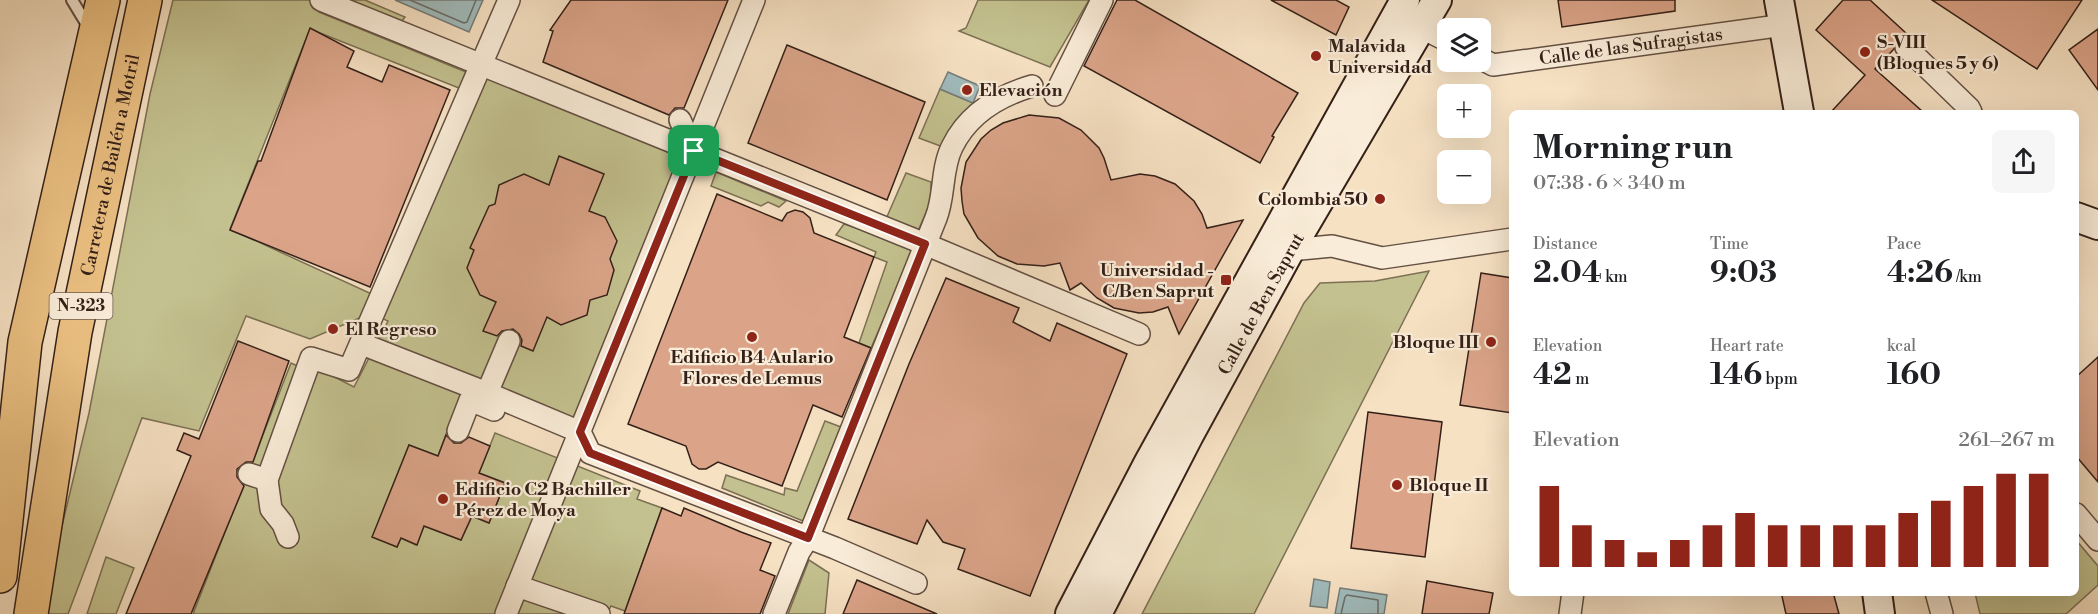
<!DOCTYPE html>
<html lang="en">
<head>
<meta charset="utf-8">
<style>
  :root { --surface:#fff; --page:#f6f6f6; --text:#202124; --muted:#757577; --accent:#8f2418 }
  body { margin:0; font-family:"Libre Bodoni",serif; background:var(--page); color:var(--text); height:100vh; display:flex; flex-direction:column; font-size:22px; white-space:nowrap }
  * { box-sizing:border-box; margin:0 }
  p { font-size:20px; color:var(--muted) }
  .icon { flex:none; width:33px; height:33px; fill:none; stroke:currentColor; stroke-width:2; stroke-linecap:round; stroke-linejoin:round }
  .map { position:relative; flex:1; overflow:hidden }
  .drawer { position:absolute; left:1509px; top:110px; width:570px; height:486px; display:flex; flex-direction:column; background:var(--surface); border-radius:9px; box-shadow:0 6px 24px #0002 }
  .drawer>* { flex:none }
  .tools { position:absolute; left:1437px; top:18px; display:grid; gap:12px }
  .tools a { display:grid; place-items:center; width:54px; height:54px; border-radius:9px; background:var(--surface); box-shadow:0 6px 24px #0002; font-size:30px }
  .pin { position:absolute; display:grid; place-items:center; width:51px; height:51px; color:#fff; margin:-26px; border-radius:12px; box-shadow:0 3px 9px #0006 }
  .round { display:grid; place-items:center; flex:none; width:63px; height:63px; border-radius:9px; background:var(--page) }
  .overview { display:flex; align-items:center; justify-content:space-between; height:102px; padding:0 24px }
  h1 { font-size:33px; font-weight:700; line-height:45px }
  .figures { display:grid; grid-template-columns:repeat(3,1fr); gap:9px; height:102px; padding:6px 24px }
  .figures div { display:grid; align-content:center }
  .figures b { font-size:30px; font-weight:700 }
  .figures small { font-size:16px; font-weight:400 }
  .figures p { font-size:16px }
  .chart { height:168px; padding:12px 24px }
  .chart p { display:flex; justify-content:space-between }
  .chart svg { width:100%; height:108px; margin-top:6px; stroke:var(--accent); stroke-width:6 }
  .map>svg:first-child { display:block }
</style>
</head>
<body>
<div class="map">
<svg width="2098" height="614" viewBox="0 0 2098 614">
  <rect width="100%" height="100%" fill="#f6e1c3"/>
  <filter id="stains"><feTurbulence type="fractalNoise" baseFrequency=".00333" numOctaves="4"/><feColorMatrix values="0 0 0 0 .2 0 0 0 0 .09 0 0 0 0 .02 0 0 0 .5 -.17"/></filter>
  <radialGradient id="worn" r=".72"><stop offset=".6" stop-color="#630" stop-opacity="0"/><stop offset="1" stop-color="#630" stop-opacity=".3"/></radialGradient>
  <g fill="#c3c18f" stroke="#7c7054" stroke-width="1.5">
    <path d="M173 0H322L319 12 471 74 464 90 310 29 230 229 389 302 486 78 683 158 574 422 477 384 448 429 438 456 409 445 373 536 397 547 401 538 416 545 424 526 461 540 472 516 489 523 505 483 479 473 495 433 640 491 637 499 662 508 625 611 611 606 607 614H193L291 363 300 367 304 407 319 369 354 387 388 321 371 313 310 339 246 316 199 431 142 418 68 614H41L89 413 150 94Z"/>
    <path d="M350 0H365L405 17 401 22Z"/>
    <path d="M978 0H1089L1050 67 959 31 966 28Z"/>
    <path d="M940 89 973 103 970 110 951 128 943 147 919 138Z"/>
    <path d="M716 172 786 201 779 207 768 202 761 206 711 186Z"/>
    <path d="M906 173 931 182V201L918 231 886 219Z"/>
    <path d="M844 224 915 247 871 348 859 343 887 262 874 257 876 252 836 235Z"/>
    <path d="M1429 271 1254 614H1142L1304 303 1320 283 1375 281Z"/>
    <path d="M825 421 841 427 803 521 722 488 726 475 784 495 785 488 797 491Z"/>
    <path d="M2076 540 2098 566V585L2066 614H1980L1975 593 2076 592Z"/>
    <path d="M106 557 134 568 116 614H87Z"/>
    <path d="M809 560 829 573 825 614H788Z"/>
  </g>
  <g fill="#a0bbbc" stroke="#757d7a" stroke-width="1.5">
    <path d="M395 0H483L469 32Z"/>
    <path d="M948 72 980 86 973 103 940 89Z"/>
    <path d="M1314 579 1330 582 1327 608 1310 606Z"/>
    <path d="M1340 588 1387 595 1384 614H1335Z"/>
  </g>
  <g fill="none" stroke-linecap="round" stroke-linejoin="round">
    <g stroke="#6a6e6a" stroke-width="1.5">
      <path d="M410 0 464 23 467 22 476 0"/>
      <path d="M1341 614 1345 597 1347 595 1378 600V614"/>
    </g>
  </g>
  <g fill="#dba489" stroke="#342018" stroke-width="1.5">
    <path d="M571 0H728L684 108H675L669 115 543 62 553 31 550 30Z"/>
    <path d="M1117 0H1135L1298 93 1272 136 1274 137 1260 163 1084 66Z"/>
    <path d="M1271 0H1336L1349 7 1336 35Z"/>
    <path d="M1558 0H1675V11L1562 27Z"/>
    <path d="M1843 0H1870L1907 34 1896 39 1894 49 1875 69 1923 112H1831L1865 75 1816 30Z"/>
    <path d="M1932 0H2082L2037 69Z"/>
    <path d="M310 28 354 51 347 67 382 82 389 65 450 90 370 287 230 230 258 161H261Z"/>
    <path d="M2098 29V90L2069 50Z"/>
    <path d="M787 45 925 102 887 200 748 143Z"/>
    <path d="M1029 115 1059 118 1081 130 1099 148 1104 158 1111 180 1140 174 1155 176 1175 184 1194 201 1202 214 1207 228 1243 220 1179 334 1168 307 1153 312 1139 313 1114 308 1097 298 1081 283 1070 290 1060 263 1044 266 1017 264 998 256 978 238 964 214 962 201 961 188 966 162 981 139 991 130 1003 123Z"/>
    <path d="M559 156 604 174 589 211 605 217 617 241 610 259 614 270 607 295 590 300 587 315 561 325 547 317 533 351 521 346 522 340 519 334 513 329 502 331 497 336 483 331 496 302 480 295 467 268 474 250 470 248 489 206 495 204 499 185 524 174 549 185Z"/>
    <path d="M717 194 782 221 787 213 795 210 803 212 810 218 814 233 874 257 844 337 871 348 842 417 813 405 782 486 718 462 706 469H699L692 464 686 446 628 424Z"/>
    <path d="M1481 273 1512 278V413L1460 405Z"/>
    <path d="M946 278 1019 308 1013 322 1050 341 1057 323 1127 354 1030 596 958 569 965 549 943 542 927 520 917 544 848 519 909 364Z"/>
    <path d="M238 341 289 361 253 462H246L237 469V477L244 486 191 614H126L191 456 177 450 184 433 199 439Z"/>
    <path d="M2098 357V482L2076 456V377Z"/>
    <path d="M1368 412 1442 422 1425 557 1351 548Z"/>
    <path d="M446 435 454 443H461L469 437 490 446 479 473 505 483 489 523 472 516 461 540 424 526 417 545 401 538 397 547 372 537 409 445 438 456Z"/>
    <path d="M662 508 681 516 684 508 741 532 771 543 760 570 775 576 760 614H624Z"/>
    <path d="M857 580 937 614H843Z"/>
    <path d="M1427 581 1493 593 1489 614H1422Z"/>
    <path d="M1781 592H1833L1839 614H1786Z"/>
  </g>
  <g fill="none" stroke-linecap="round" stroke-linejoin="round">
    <defs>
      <path id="lane" d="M72 0 89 28"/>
      <g id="street">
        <path d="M321 0 925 244 1139 334"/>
        <path d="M1422 28 1448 41"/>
        <path d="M1906 47 1969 108 1971 112"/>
        <path id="s1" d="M1480 58 1493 65 1784 25"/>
        <path d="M1055 95 1102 0"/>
        <path d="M680 120 694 151"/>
        <path d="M1290 250 1332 246 1382 258 1512 239"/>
        <path d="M362 344 487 393 580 432 590 453 835 548 916 583"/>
        <path d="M487 393 509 341"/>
        <path d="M458 431 470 400 494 410"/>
        <path d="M249 474 267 480"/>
        <path d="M2076 514 2098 540"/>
        <path d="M288 537 283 524 271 509 267 480 311 358 349 370 509 0"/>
        <path d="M517 586 599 614"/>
        <path d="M1936 592 1942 614"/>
        <path d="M506 614 754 0"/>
        <path d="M774 614 799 552 808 538C850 431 894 325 936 218 945 196 941 169 952 147 968 114 998 96 1032 86"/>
        <path d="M1570 614 1573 592"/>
      </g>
      <g id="secondary">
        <path d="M1779 0 1799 112"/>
        <path d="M2076 217 2098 225"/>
        <path d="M1877 592 1880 614"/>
        <path d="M1070 614 1149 462 1405 0"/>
        <path id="s2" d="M1097 614 1189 435 1290 250 1437 0"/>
      </g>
      <g id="primary">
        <path d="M0 576 25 342 103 0"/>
        <path id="s3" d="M31 614 75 332 145 0"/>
      </g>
    </defs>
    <use href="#lane" stroke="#645043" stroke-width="14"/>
    <use href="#street" stroke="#645043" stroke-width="24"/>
    <use href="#secondary" stroke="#342018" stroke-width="32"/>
    <use href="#primary" stroke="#342018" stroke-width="36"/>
    <use href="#lane" stroke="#f9ecd8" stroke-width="10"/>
    <use href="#street" stroke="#f9ecd8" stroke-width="21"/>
    <use href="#secondary" stroke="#f9ecd8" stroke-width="28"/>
    <use href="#primary" stroke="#ebc082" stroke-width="33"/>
  </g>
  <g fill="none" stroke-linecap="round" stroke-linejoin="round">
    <defs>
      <path id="route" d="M694 151 925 244 808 538 590 453 580 432Z"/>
    </defs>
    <use href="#route" stroke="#fff" stroke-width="12"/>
    <use href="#route" stroke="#8f2418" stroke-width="8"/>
  </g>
  <g fill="#8f2418" stroke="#f9ecd8" stroke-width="2">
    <circle cx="1865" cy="52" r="6"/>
    <circle cx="1316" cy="56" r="6"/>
    <circle cx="967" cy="90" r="6"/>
    <circle cx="1380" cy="199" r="6"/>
    <rect x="1220" y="274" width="12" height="12" rx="3"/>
    <circle cx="333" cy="329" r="6"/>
    <circle cx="752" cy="337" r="6"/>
    <circle cx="1491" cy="342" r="6"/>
    <circle cx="1397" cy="485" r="6"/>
    <circle cx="443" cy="499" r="6"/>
  </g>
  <g text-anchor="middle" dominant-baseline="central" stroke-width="4.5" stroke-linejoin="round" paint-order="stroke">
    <rect fill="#f9ecd8" stroke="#6f5d52" stroke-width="1.5" x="49.5" y="293" width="63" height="26" rx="4.5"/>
    <g font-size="16" font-weight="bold" fill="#342018">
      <text x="81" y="306">N-323</text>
    </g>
    <g font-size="18" font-weight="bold" fill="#342018" stroke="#f9ecd8" text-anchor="start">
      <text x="1877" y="42">S-VIII<tspan x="1877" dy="21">(Bloques 5 y 6)</tspan></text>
      <text x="1328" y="46">Malavida<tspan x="1328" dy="21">Universidad</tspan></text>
      <text x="979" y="90">Elevación</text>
      <text x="1368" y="199" text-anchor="end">Colombia 50</text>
      <text x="1214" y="270" text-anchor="end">Universidad -<tspan x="1214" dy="21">C/Ben Saprut</tspan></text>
      <text x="345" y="329">El Regreso</text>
      <text x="1479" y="342" text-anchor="end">Bloque III</text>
      <text x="752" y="357" text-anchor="middle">Edificio B4 Aulario<tspan x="752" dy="21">Flores de Lemus</tspan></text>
      <text x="1409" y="485">Bloque II</text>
      <text x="455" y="489">Edificio C2 Bachiller<tspan x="455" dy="21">Pérez de Moya</tspan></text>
    </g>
    <g font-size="18" fill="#342018" stroke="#f9ecd8">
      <text stroke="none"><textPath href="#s1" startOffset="154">Calle de las Sufragistas</textPath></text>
      <text stroke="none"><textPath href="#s3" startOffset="456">Carretera de Bailén a Motril</textPath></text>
      <text stroke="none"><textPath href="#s2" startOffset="351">Calle de Ben Saprut</textPath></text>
    </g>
  </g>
  <rect width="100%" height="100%" filter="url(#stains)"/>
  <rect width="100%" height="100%" fill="url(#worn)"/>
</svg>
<div class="tools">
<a><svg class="icon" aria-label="layers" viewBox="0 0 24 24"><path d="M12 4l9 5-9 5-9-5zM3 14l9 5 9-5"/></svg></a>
<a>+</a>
<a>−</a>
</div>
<div class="pin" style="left:694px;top:151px;background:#1e9e55"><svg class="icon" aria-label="arrive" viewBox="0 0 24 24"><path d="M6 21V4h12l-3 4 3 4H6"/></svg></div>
<section class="drawer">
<div class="overview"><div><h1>Morning run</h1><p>07:38 · 6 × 340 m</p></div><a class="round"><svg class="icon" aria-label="share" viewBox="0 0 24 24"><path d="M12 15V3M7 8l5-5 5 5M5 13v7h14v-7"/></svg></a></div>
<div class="figures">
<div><p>Distance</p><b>2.04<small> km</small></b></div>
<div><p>Time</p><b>9:03</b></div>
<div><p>Pace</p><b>4:26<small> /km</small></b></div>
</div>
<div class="figures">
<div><p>Elevation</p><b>42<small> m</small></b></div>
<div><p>Heart rate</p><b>146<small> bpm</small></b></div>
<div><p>kcal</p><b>160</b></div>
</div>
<div class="chart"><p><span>Elevation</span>261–267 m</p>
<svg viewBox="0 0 160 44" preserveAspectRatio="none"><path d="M5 44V11M15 44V27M25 44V33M35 44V38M45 44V33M55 44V27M65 44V22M75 44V27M85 44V27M95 44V27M105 44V27M115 44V22M125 44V17M135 44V11M145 44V6M155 44V6"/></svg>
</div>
</section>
</div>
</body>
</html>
